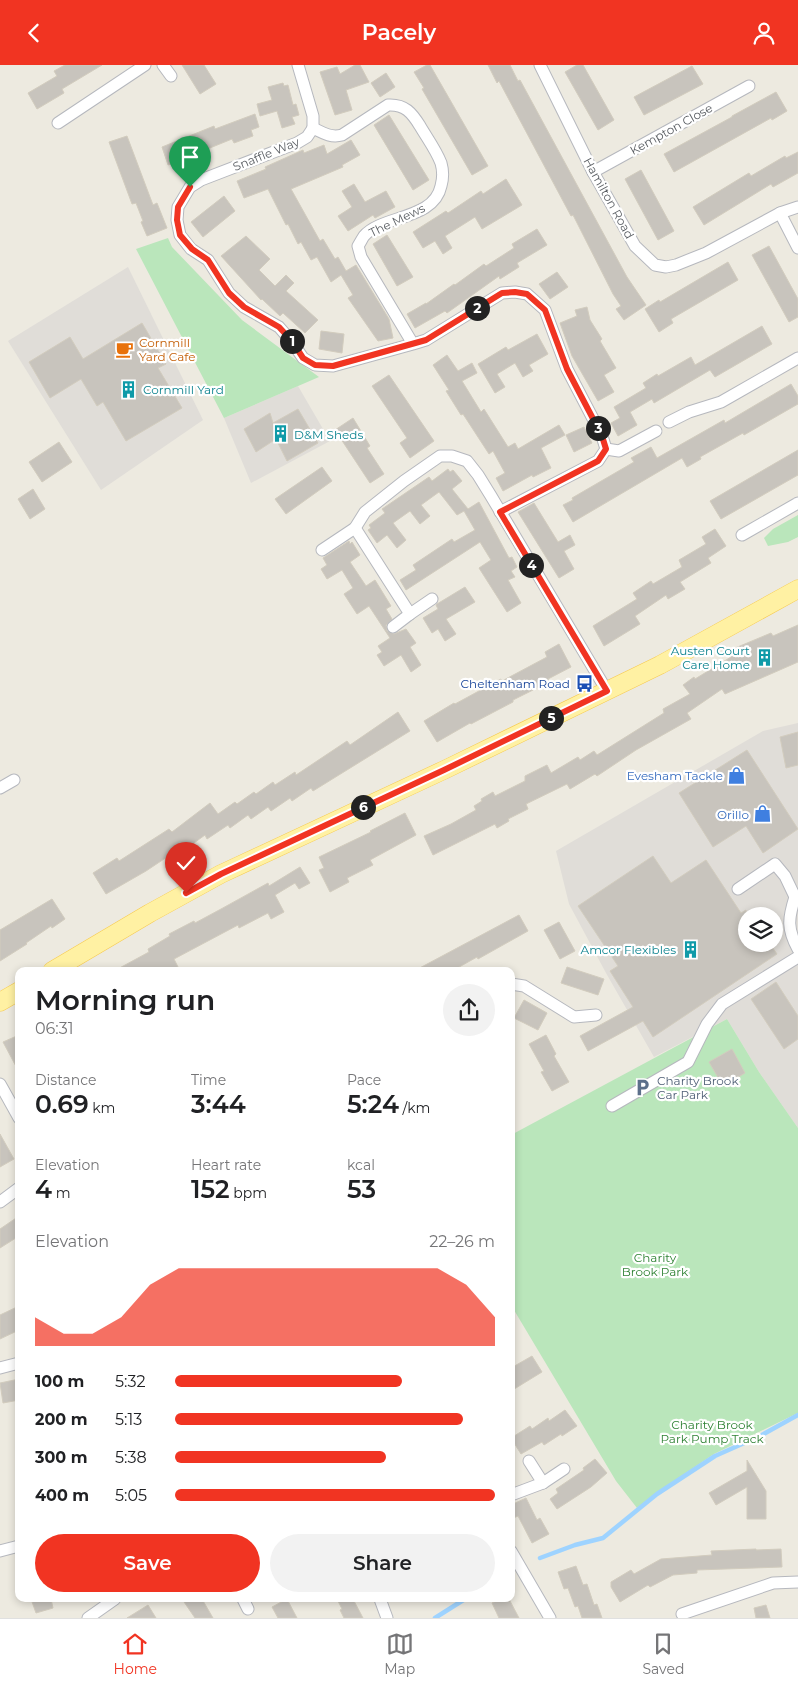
<!DOCTYPE html>
<html lang="en">
<head>
<meta charset="utf-8">
<style>
  :root { --surface:#fff; --page:#f2f2f2; --text:#202124; --muted:#757577; --line:#e0e0e0; --accent:#f13422 }
  body { margin:0; font-family:Montserrat,sans-serif; background:var(--page); color:var(--text); height:100vh; display:flex; flex-direction:column; font-size:19px; white-space:nowrap }
  * { box-sizing:border-box; margin:0 }
  p { font-size:16px; color:var(--muted) }
  .icon { flex:none; width:28px; height:28px; fill:none; stroke:currentColor; stroke-width:2; stroke-linecap:round; stroke-linejoin:round }
  .map { position:relative; flex:1; overflow:hidden }
  .details { position:absolute; left:15px; top:902px; width:500px; height:635px; display:flex; flex-direction:column; background:var(--surface); border-radius:10px; box-shadow:0 2px 8px #0003 }
  .details>* { flex:none }
  .controls { position:absolute; left:738px; top:842px; display:grid; gap:10px }
  .controls a { display:grid; place-items:center; width:45px; height:45px; border-radius:50%; background:var(--surface); box-shadow:0 2px 8px #0003; font-size:25px }
  .pin { position:absolute; display:grid; place-items:center; width:42px; height:42px; color:#fff; margin:-51px -21px; border-radius:50% 50% 50% 0; rotate:-45deg; box-shadow:0 0 5px #0007 }
  .pin .icon { rotate:45deg }
  .km { position:absolute; width:25px; height:25px; margin:-12px; border-radius:50%; background:#222; color:#fff; font-size:14px; line-height:25px; text-align:center }
  .round { display:grid; place-items:center; flex:none; width:52px; height:52px; border-radius:26px; background:var(--page) }
  .summary { display:flex; align-items:center; justify-content:space-between; height:85px; padding:0 20px }
  h1 { font-size:28px; font-weight:600; line-height:38px }
  .metrics { display:grid; grid-template-columns:repeat(3,1fr); gap:8px; height:85px; padding:5px 20px }
  .metrics div { display:grid; align-content:center }
  .metrics b { font-size:25px; font-weight:600 }
  .metrics small { font-size:14px; font-weight:400 }
  .metrics p { font-size:14px }
  .chart { height:140px; padding:10px 20px }
  .chart p { display:flex; justify-content:space-between }
  .chart svg { width:100%; height:90px; margin-top:5px; fill:var(--accent); opacity:.7 }
  .cta { display:flex; gap:10px; margin-top:auto; padding:10px 20px }
  .cta a { flex:1; height:58px; border-radius:30px; background:var(--accent); color:#fff; font-size:20px; font-weight:600; line-height:58px; text-align:center }
  .cta a+a { background:var(--page); color:var(--text) }
  ul { padding:0 20px; list-style:none; font-size:16px }
  li { display:grid; grid-template-columns:80px 60px 1fr; align-items:center; height:38px }
  li i { height:12px; border-radius:6px; background:var(--accent) }
  header { display:flex; justify-content:space-between; align-items:center; height:65px; padding:0 20px; background:var(--accent); color:#fff; font-size:22px; font-weight:600 }
  .dock { display:flex; justify-content:space-around; align-items:center; height:70px; border-top:1px solid var(--line); background:var(--surface); font-size:14px; color:var(--muted) }
  .dock a { display:grid; justify-items:center; gap:2px }
  .dock .on { color:var(--accent) }
  .map>svg:first-child { display:block }
</style>
</head>
<body>
<header><svg class="icon" aria-label="back" viewBox="0 0 24 24"><path d="M15 5l-7 7 7 7"/></svg>Pacely<svg class="icon" aria-label="person" viewBox="0 0 24 24"><circle cx="12" cy="8" r="4"/><path d="M4 21q1-7 8-7t8 7"/></svg></header>
<div class="map">
<svg width="798" height="1553" viewBox="0 0 798 1553">
  <rect width="100%" height="100%" fill="#edeae0"/>
  <g fill="#e0ddd8" fill-rule="evenodd">
    <path d="M128 202 203 355 101 425 8 276Z"/>
    <path d="M298 321 330 376 251 418 224 353Z"/>
    <path d="M798 658V1063L759 1007 727 954 654 992 606 908 569 839 556 786 763 666ZM746 851H774V879H746Z"/>
  </g>
  <g fill="#bae6bb">
    <path d="M168 173 172 182 242 255 319 312 224 353 136 184Z"/>
    <path d="M798 450V472L788 477 768 481 764 473 773 464Z"/>
    <path d="M727 954 759 1007 798 1063V1348L714 1389 656 1428 637 1443 616 1416 511 1240V1070Z"/>
  </g>
  <g fill="none" stroke-linecap="round" stroke-linejoin="round">
    <g stroke="#9ed3ff" stroke-width="4.5">
      <path d="M540 1493 575 1480 603 1473 657 1429 715 1391 760 1371 798 1350"/>
      <path d="M435 1553 465 1534"/>
    </g>
  </g>
  <g fill="#c8c4bd" stroke="#d2ccbe">
    <path d="M65 0H102L62 24 64 28 37 44 28 28 57 11 54 6Z"/>
    <path d="M182 0H204L216 19 200 29Z"/>
    <path d="M355 0H360L369 17 346 25 352 45 335 50 320 7 337 2 340 9Z"/>
    <path d="M427 0H430L488 101 472 110 422 24 424 23 414 7Z"/>
    <path d="M488 0H510L518 16 520 15 627 212 646 240 624 255 616 244 621 241 613 229 573 150 571 151 499 16 497 18Z"/>
    <path d="M577 0H583L614 55 598 65 565 7Z"/>
    <path d="M692 1 703 19 644 50 634 32Z"/>
    <path d="M386 8 395 22 380 32 371 18Z"/>
    <path d="M283 18 284 21 288 20 293 40 296 39 299 50 292 52 295 59 282 63 277 46 260 51 257 39 272 35 268 22Z"/>
    <path d="M776 27 787 46 772 55 771 53 674 107 664 89 732 52V51Z"/>
    <path d="M255 49 259 62 251 65 253 71 234 78 232 74 168 100 162 82 214 61 215 64Z"/>
    <path d="M389 50 429 115 413 125 374 60Z"/>
    <path d="M127 71 153 140 157 138 167 163 147 171 141 157 143 156 136 138 132 139 109 77Z"/>
    <path d="M351 75 360 90 342 100 343 102 291 124 320 176 323 174 335 194 338 192 346 206 356 200 389 254 393 273 378 276 348 233 353 230 341 210 331 217 317 192 311 195 301 177 298 179 288 159 286 160 268 124 244 133 237 116 266 104 265 102 303 85 304 88 324 80 327 89Z"/>
    <path d="M798 87V108L773 122 771 119 704 160 693 142 749 108 751 111 785 91 786 93Z"/>
    <path d="M641 105 674 166 658 175 625 114Z"/>
    <path d="M506 114 522 140 482 164 475 152 445 171 452 183 443 189 435 176 423 183 413 167 446 146 448 148 481 126 483 129Z"/>
    <path d="M354 119 365 137 386 126 395 142 375 153 373 150 348 166 338 151 352 142 342 126Z"/>
    <path d="M224 131 235 146 203 172 191 157Z"/>
    <path d="M537 164 547 180 517 198 519 202 500 214 499 211 447 248 445 246 415 263 407 249 426 238V239L454 219 455 220 484 199 486 201 514 183 512 179Z"/>
    <path d="M387 170 413 212 397 221 373 179Z"/>
    <path d="M246 171 270 194 259 205 275 221 286 210 294 218 286 226 318 255 305 268 283 248 280 251 262 234 261 235 221 191Z"/>
    <path d="M769 181 798 234V252L789 257 752 190Z"/>
    <path d="M728 197 738 215 671 254 673 258 659 267 645 244 659 235 660 237Z"/>
    <path d="M557 207 568 222 550 234 539 219Z"/>
    <path d="M587 242 590 255 602 274 600 276 616 303 604 310 614 327 598 336 572 291 560 258 577 251 575 245Z"/>
    <path d="M142 258 166 299 158 303 182 343 126 376 103 337 97 341 81 314 50 333 29 297 70 272 83 294Z"/>
    <path d="M762 261 772 279 715 312 710 305 654 338 652 334 630 347 637 360 618 371 611 358 620 353 614 342 646 323 643 318 657 309 658 311 691 292 695 300Z"/>
    <path d="M321 266 344 269 342 288 319 284Z"/>
    <path d="M537 269 548 289 529 300 533 306 523 312 515 298 497 309 505 322 495 328 478 299 506 282 508 285Z"/>
    <path d="M447 290 458 306 472 298 477 308 462 316 481 347 484 344 508 382 515 378 518 384 559 360 565 370 541 383 551 403 533 412 532 410 503 426 496 413 505 408 493 386 489 389 463 349 461 350 446 326 449 325 433 300Z"/>
    <path d="M389 310 434 376 410 393 400 378 407 373 372 321Z"/>
    <path d="M791 319 798 331V339L744 370 743 368 700 392 701 394 687 402 682 393 573 457 563 440 573 435 572 433 634 397 631 393 651 382 657 393 724 355 725 358Z"/>
    <path d="M298 344 318 378 287 396 276 374 256 387 244 364 270 348 273 358Z"/>
    <path d="M353 353 370 381 367 383 384 409 370 418 335 365Z"/>
    <path d="M584 362 592 378 574 387 566 370Z"/>
    <path d="M59 377 72 397 42 417 29 397Z"/>
    <path d="M798 385V410L721 454 710 436Z"/>
    <path d="M322 402 332 416 286 449 275 434Z"/>
    <path d="M448 404 450 407 453 405 462 416 452 424 468 444 479 437 509 493 512 492 517 502 511 506 515 512 508 515 521 538 507 547 479 503 491 495 480 477 406 525 400 515 416 505 413 500 452 474 454 477 475 465 464 446 457 450 439 427 421 440 430 451 420 459 410 446 393 458 406 475 397 483 387 470 377 478 368 465 371 463 369 460 385 448 382 444 429 412 432 416Z"/>
    <path d="M33 424 45 444 30 454 18 434Z"/>
    <path d="M534 438 558 477 570 470 575 480 564 486 574 504 559 513 518 447Z"/>
    <path d="M715 464 726 481 708 493 711 498 680 517 685 524 668 534 666 530 635 551 640 559 604 581 593 561 637 534 633 528 651 516 653 519 682 502 679 495 706 479 702 472Z"/>
    <path d="M349 476 350 479 352 477 360 490 350 497 366 521 375 515 391 541 386 544 392 554 386 560 387 566 394 569 406 564 416 578 410 582 421 600 411 607 401 590 384 601 377 590 382 587 378 581 390 573 369 541 357 549 344 529 353 523 342 505 327 514 321 504 327 500 323 493Z"/>
    <path d="M465 522 475 537 446 554 456 569 445 576 438 564 432 568 423 553 438 544 436 540 437 539Z"/>
    <path d="M798 560V597L725 629 722 624 687 648 691 654 636 685 597 711 595 709 570 724 567 719 526 739 528 744 508 754 509 756 497 763 495 759 433 790 424 771 451 759 476 745 474 741 482 736 481 734 493 727 495 731 525 716V711L547 700 551 708 578 692 580 695 594 686 597 690 664 648 663 644 690 629 683 620 694 612 695 614 731 592 728 586 771 568 773 571Z"/>
    <path d="M559 579 571 602 548 614 549 617 513 635V637L471 659 470 658 437 677 424 656 454 638 455 639 501 614 502 616 547 592 545 587Z"/>
    <path d="M398 647 410 666 313 726 311 723 292 736 290 733 271 746 268 742 251 754 248 750 230 763 228 760 207 774 205 770 187 783 185 780 146 806 106 829 93 808 117 793 119 796 169 764 172 767 210 738 218 749 235 737 237 739 254 727 256 729 273 717 275 720 295 707 296 710 347 676 350 680Z"/>
    <path d="M798 667V700L786 703 780 672Z"/>
    <path d="M747 685 798 764 763 788 746 761 713 782 679 728Z"/>
    <path d="M405 748 416 770 370 795 373 800 347 813 349 817 330 827 319 805 324 803 319 792 371 767 370 766Z"/>
    <path d="M653 791 671 818 706 795 741 848 746 845V879H770L777 889 653 972 643 956 588 986 580 971 633 942 610 906 618 901 578 841Z"/>
    <path d="M300 802 310 818 299 824 295 818 275 830 284 847 271 854 268 848 239 863 238 860 174 894 180 906H114L149 887 148 884 170 871 169 869 194 856 195 858 221 844 268 818 269 821Z"/>
    <path d="M52 834 65 854 52 863 51 861 26 878 27 879 0 896V865Z"/>
    <path d="M519 850 528 866 478 894 477 892 452 906H414Z"/>
    <path d="M559 857 575 886 560 894 544 865Z"/>
    <path d="M567 902 604 914 598 930 561 918Z"/>
    <path d="M776 917 798 951V974L784 984 751 934Z"/>
    <path d="M524 935 547 948 538 965 514 953Z"/>
    <path d="M19 970V1007L3 977Z"/>
    <path d="M546 970 556 989 554 991 569 1017 552 1026 541 1007 544 1006 529 979Z"/>
    <path d="M732 984 745 1008 723 1021 709 997Z"/>
    <path d="M0 1069 14 1094 0 1102Z"/>
    <path d="M19 1151V1171L0 1183V1164Z"/>
    <path d="M19 1241V1265L0 1274V1250Z"/>
    <path d="M532 1291 542 1307 511 1326V1303Z"/>
    <path d="M19 1314V1335L3 1338 0 1318Z"/>
    <path d="M565 1345 577 1361 562 1371 561 1369 544 1380 542 1377 521 1389 511 1373 530 1361 532 1364 548 1353 549 1356Z"/>
    <path d="M595 1394 607 1408 591 1422 557 1444 550 1434 558 1428 556 1424 584 1405 583 1403Z"/>
    <path d="M747 1395 766 1426V1454H747V1422L716 1440 709 1428 747 1406Z"/>
    <path d="M526 1433 537 1455 540 1453 549 1469 532 1478 518 1451 511 1454V1440Z"/>
    <path d="M756 1484V1485L781 1484 782 1502 697 1505V1508L673 1510 650 1522 648 1520 620 1537 611 1522V1517L631 1505 634 1509 661 1494 712 1490 711 1486Z"/>
    <path d="M576 1501 583 1520 587 1519 594 1540 597 1539 602 1553H582L578 1541 575 1542 568 1523 564 1524 558 1507Z"/>
    <path d="M31 1534H51L53 1543 36 1548Z"/>
    <path d="M182 1534H202L213 1553H195Z"/>
    <path d="M287 1534 297 1553H278L272 1542Z"/>
    <path d="M337 1534H353L363 1553H344L340 1545 342 1544Z"/>
    <path d="M501 1534H509L519 1553H499L492 1538Z"/>
    <path d="M148 1540 156 1553H127Z"/>
    <path d="M766 1540 770 1553H756L754 1543Z"/>
  </g>
  <g fill="none" stroke-linecap="round" stroke-linejoin="round">
    <defs>
      <g id="street">
        <path d="M163 0 171 11"/>
        <path d="M298 0 313 51V63"/>
        <path d="M540 0 593 107 635 181 655 200 666 202 676 200 706 188 780 148 798 142"/>
        <path d="M58 58 145 0"/>
        <path d="M593 107 749 21"/>
        <path d="M780 148 798 183"/>
        <path d="M413 279 361 192 358 181C360 178 362 174 364 171 382 150 434 155 441 121 443 114 443 105 441 98 436 85 427 73 420 61 412 48 405 39 388 40L342 70C331 73 323 68 313 63L307 72 297 78 201 115 190 122 178 142 177 155 180 170 191 184 208 195 229 228 244 242 279 262 292 277 303 293 315 300 333 301 413 279 426 275 502 228 515 227 527 229 545 245 567 304 602 371 606 384 598 396 500 447"/>
        <path d="M669 357 689 347 721 337 798 293"/>
        <path d="M606 384 619 386 656 366"/>
        <path d="M355 463 410 549 432 534"/>
        <path d="M742 470 798 438"/>
        <path d="M322 485 355 463 365 447 404 416 440 391H452L467 396 478 410 491 431 607 626"/>
        <path d="M393 562 410 549"/>
        <path d="M0 723 14 715"/>
        <path d="M738 824 775 799 785 811 795 832 798 833"/>
        <path d="M795 832C788 854 787 864 798 884"/>
        <path d="M511 919 524 921 574 952 596 950"/>
        <path d="M0 1019 19 1053"/>
        <path d="M612 1041 688 997 707 959 722 939 798 892"/>
        <path d="M0 1137 19 1123"/>
        <path d="M0 1303 19 1298"/>
        <path d="M529 1396 543 1418"/>
        <path d="M511 1430 543 1418 564 1404"/>
        <path d="M0 1486 19 1481"/>
        <path d="M511 1486 550 1553"/>
        <path d="M243 1534 248 1544"/>
        <path d="M380 1534 387 1553"/>
        <path d="M682 1549 773 1518 798 1517"/>
        <path d="M88 1553 115 1534"/>
      </g>
      <g id="primary">
        <path d="M52 906 150 848 221 809 444 705 660 600 798 524"/>
        <path d="M0 937 19 926"/>
      </g>
    </defs>
    <use href="#street" stroke="#b6b8be" stroke-width="13"/>
    <use href="#primary" stroke="#f7ca4e" stroke-width="19"/>
    <use href="#street" stroke="#fff" stroke-width="11"/>
    <use href="#primary" stroke="#fff1a3" stroke-width="18"/>
  </g>
  <g fill="none" stroke-linecap="round" stroke-linejoin="round">
    <defs>
      <path id="route" d="M186 828 221 809 444 705 607 626 500 447 598 396 606 384 602 371 567 304 545 245 527 229 515 227 502 228 426 275 333 301 315 300 303 293 292 276 279 262 244 242 229 228 208 195 192 184 180 170 177 155 178 142 190 122"/>
    </defs>
    <use href="#route" stroke="#fff" stroke-width="10"/>
    <use href="#route" stroke="#f13422" stroke-width="6"/>
  </g>
  <defs>
    <symbol id="cafe-bare" viewBox="-9 -9 18 18"><path d="M-5.5-4.5H6V0H3Q3 3.5 0 3.5H-2.5Q-5.5 3.5-5.5 0ZM3-3.2v2h1.7v-2ZM-6 4.5H4V6H-6Z" fill="#e8710a" stroke="#fff" stroke-width="2.5" paint-order="stroke"/></symbol>
    <symbol id="building-bare" viewBox="-9 -9 18 18"><path d="M-4-6H4V6H1V3H-1V6H-4ZM-2.5-4.3h1.7v1.8h-1.7ZM.8-4.3h1.7v1.8H.8ZM-2.5-1h1.7V.8h-1.7ZM.8-1h1.7V.8H.8Z" fill="#0f9aa8" stroke="#fff" stroke-width="2.5" paint-order="stroke"/></symbol>
    <symbol id="bus-bare" viewBox="-9 -9 18 18"><path d="M-5-6H5V4H4V6H2V4H-2V6H-4V4H-5ZM-3.5-4V0h7V-4ZM-3.5 1.2v1.5H-2V1.2ZM2 1.2v1.5H3.5V1.2Z" fill="#1a4fb4" stroke="#fff" stroke-width="2.5" paint-order="stroke"/></symbol>
    <symbol id="shop-bare" viewBox="-9 -9 18 18"><path d="M-5-2.5h2.3a2.7 3.5 0 0 1 5.4 0H5L5.5 6h-11ZM-1.5-2.5h3a1.5 2.3 0 0 0-3 0Z" fill="#3f7fe0" stroke="#fff" stroke-width="2.5" paint-order="stroke"/></symbol>
    <symbol id="parking-bare" viewBox="-9 -9 18 18"><path d="M-3.5-5.5H1a3.5 3.5 0 0 1 0 7H-1V5.5H-3.5ZM-1-3.4V-.6H.8a1.4 1.4 0 0 0 0-2.8Z" fill="#5c6f8a" stroke="#fff" stroke-width="2.5" paint-order="stroke"/></symbol>
  </defs>
  <g fill-rule="evenodd">
    <use href="#cafe-bare" x="112" y="272" width="25" height="25"/>
    <use href="#building-bare" x="116" y="312" width="25" height="25"/>
    <use href="#building-bare" x="268" y="356" width="25" height="25"/>
    <use href="#building-bare" x="752" y="580" width="25" height="25"/>
    <use href="#bus-bare" x="572" y="606" width="25" height="25"/>
    <use href="#shop-bare" x="724" y="698" width="25" height="25"/>
    <use href="#shop-bare" x="750" y="736" width="25" height="25"/>
    <use href="#building-bare" x="678" y="872" width="25" height="25"/>
    <use href="#parking-bare" x="630" y="1010" width="25" height="25"/>
  </g>
  <g text-anchor="middle" dominant-baseline="central" stroke-width="4.5" stroke-linejoin="round" paint-order="stroke">
    <g font-size="12" fill="#595d62" stroke="#fff">
      <text transform="translate(671 64) rotate(-29)">Kempton Close</text>
      <text transform="translate(266 89) rotate(-22)">Snaffle Way</text>
      <text transform="translate(609 133) rotate(61)">Hamilton Road</text>
      <text transform="translate(397 155) rotate(-26)">The Mews</text>
    </g>
    <g font-size="12" fill="#c56008" stroke="#fff" text-anchor="start">
      <text x="139" y="277">Cornmill<tspan x="139" dy="14">Yard Cafe</tspan></text>
    </g>
    <g font-size="12" fill="#0d838f" stroke="#fff" text-anchor="start">
      <text x="143" y="324">Cornmill Yard</text>
      <text x="294" y="369">D&amp;M Sheds</text>
      <text x="750" y="585" text-anchor="end">Austen Court<tspan x="750" dy="14">Care Home</tspan></text>
      <text x="676" y="884" text-anchor="end">Amcor Flexibles</text>
    </g>
    <g font-size="12" fill="#164399" stroke="#fff" text-anchor="end">
      <text x="570" y="618">Cheltenham Road</text>
    </g>
    <g font-size="12" fill="#366cbe" stroke="#fff" text-anchor="end">
      <text x="723" y="710">Evesham Tackle</text>
      <text x="749" y="749">Orillo</text>
    </g>
    <g font-size="12" fill="#4e5e75" stroke="#fff" text-anchor="start">
      <text x="657" y="1015">Charity Brook<tspan x="657" dy="14">Car Park</tspan></text>
    </g>
    <g font-size="12" fill="#2f8234" stroke="#fff">
      <text x="655" y="1192">Charity<tspan x="655" dy="14">Brook Park</tspan></text>
      <text x="712" y="1359">Charity Brook<tspan x="712" dy="14">Park Pump Track</tspan></text>
    </g>
  </g>
</svg>
<div class="controls">
<a><svg class="icon" aria-label="layers" viewBox="0 0 24 24"><path d="M12 4l9 5-9 5-9-5zM3 14l9 5 9-5"/></svg></a>
</div>
<div class="pin" style="left:190px;top:122px;background:#1e9e55"><svg class="icon" aria-label="arrive" viewBox="0 0 24 24"><path d="M6 21V4h12l-3 4 3 4H6"/></svg></div>
<div class="pin" style="left:186px;top:828px;background:#d93025"><svg class="icon" aria-label="check" viewBox="0 0 24 24"><path d="M5 12l5 5 9-10"/></svg></div>
<b class="km" style="left:292px;top:276px">1</b>
<b class="km" style="left:477px;top:243px">2</b>
<b class="km" style="left:598px;top:363px">3</b>
<b class="km" style="left:531px;top:500px">4</b>
<b class="km" style="left:551px;top:653px">5</b>
<b class="km" style="left:363px;top:742px">6</b>
<section class="details">
<div class="summary"><div><h1>Morning run</h1><p>06:31</p></div><a class="round"><svg class="icon" aria-label="share" viewBox="0 0 24 24"><path d="M12 15V3M7 8l5-5 5 5M5 13v7h14v-7"/></svg></a></div>
<div class="metrics">
<div><p>Distance</p><b>0.69<small> km</small></b></div>
<div><p>Time</p><b>3:44</b></div>
<div><p>Pace</p><b>5:24<small> /km</small></b></div>
</div>
<div class="metrics">
<div><p>Elevation</p><b>4<small> m</small></b></div>
<div><p>Heart rate</p><b>152<small> bpm</small></b></div>
<div><p>kcal</p><b>53</b></div>
</div>
<div class="chart"><p><span>Elevation</span>22–26 m</p>
<svg viewBox="0 0 160 44" preserveAspectRatio="none"><path d="M0 44V30L10 38L20 38L30 30L40 14L50 6L60 6L70 6L80 6L90 6L100 6L110 6L120 6L130 6L140 6L150 14L160 30V44z"/></svg>
</div>
<ul>
<li><b>100 m</b>5:32<i style="width:71%"></i></li>
<li><b>200 m</b>5:13<i style="width:90%"></i></li>
<li><b>300 m</b>5:38<i style="width:66%"></i></li>
<li><b>400 m</b>5:05<i style="width:100%"></i></li>
</ul>
<div class="cta"><a>Save</a><a>Share</a></div>
</section>
</div>
<nav class="dock">
<a class="on"><svg class="icon" aria-label="home" viewBox="0 0 24 24"><path d="M3 11l9-7 9 7M6 9v11h12V9"/></svg>Home</a>
<a><svg class="icon" aria-label="map" viewBox="0 0 24 24"><path d="M3 6l6-2 6 2 6-2v14l-6 2-6-2-6 2zM9 4v14M15 6v14"/></svg>Map</a>
<a><svg class="icon" aria-label="saved" viewBox="0 0 24 24"><path d="M7 4h10v16l-5-4-5 4z"/></svg>Saved</a>
</nav>
</body>
</html>
